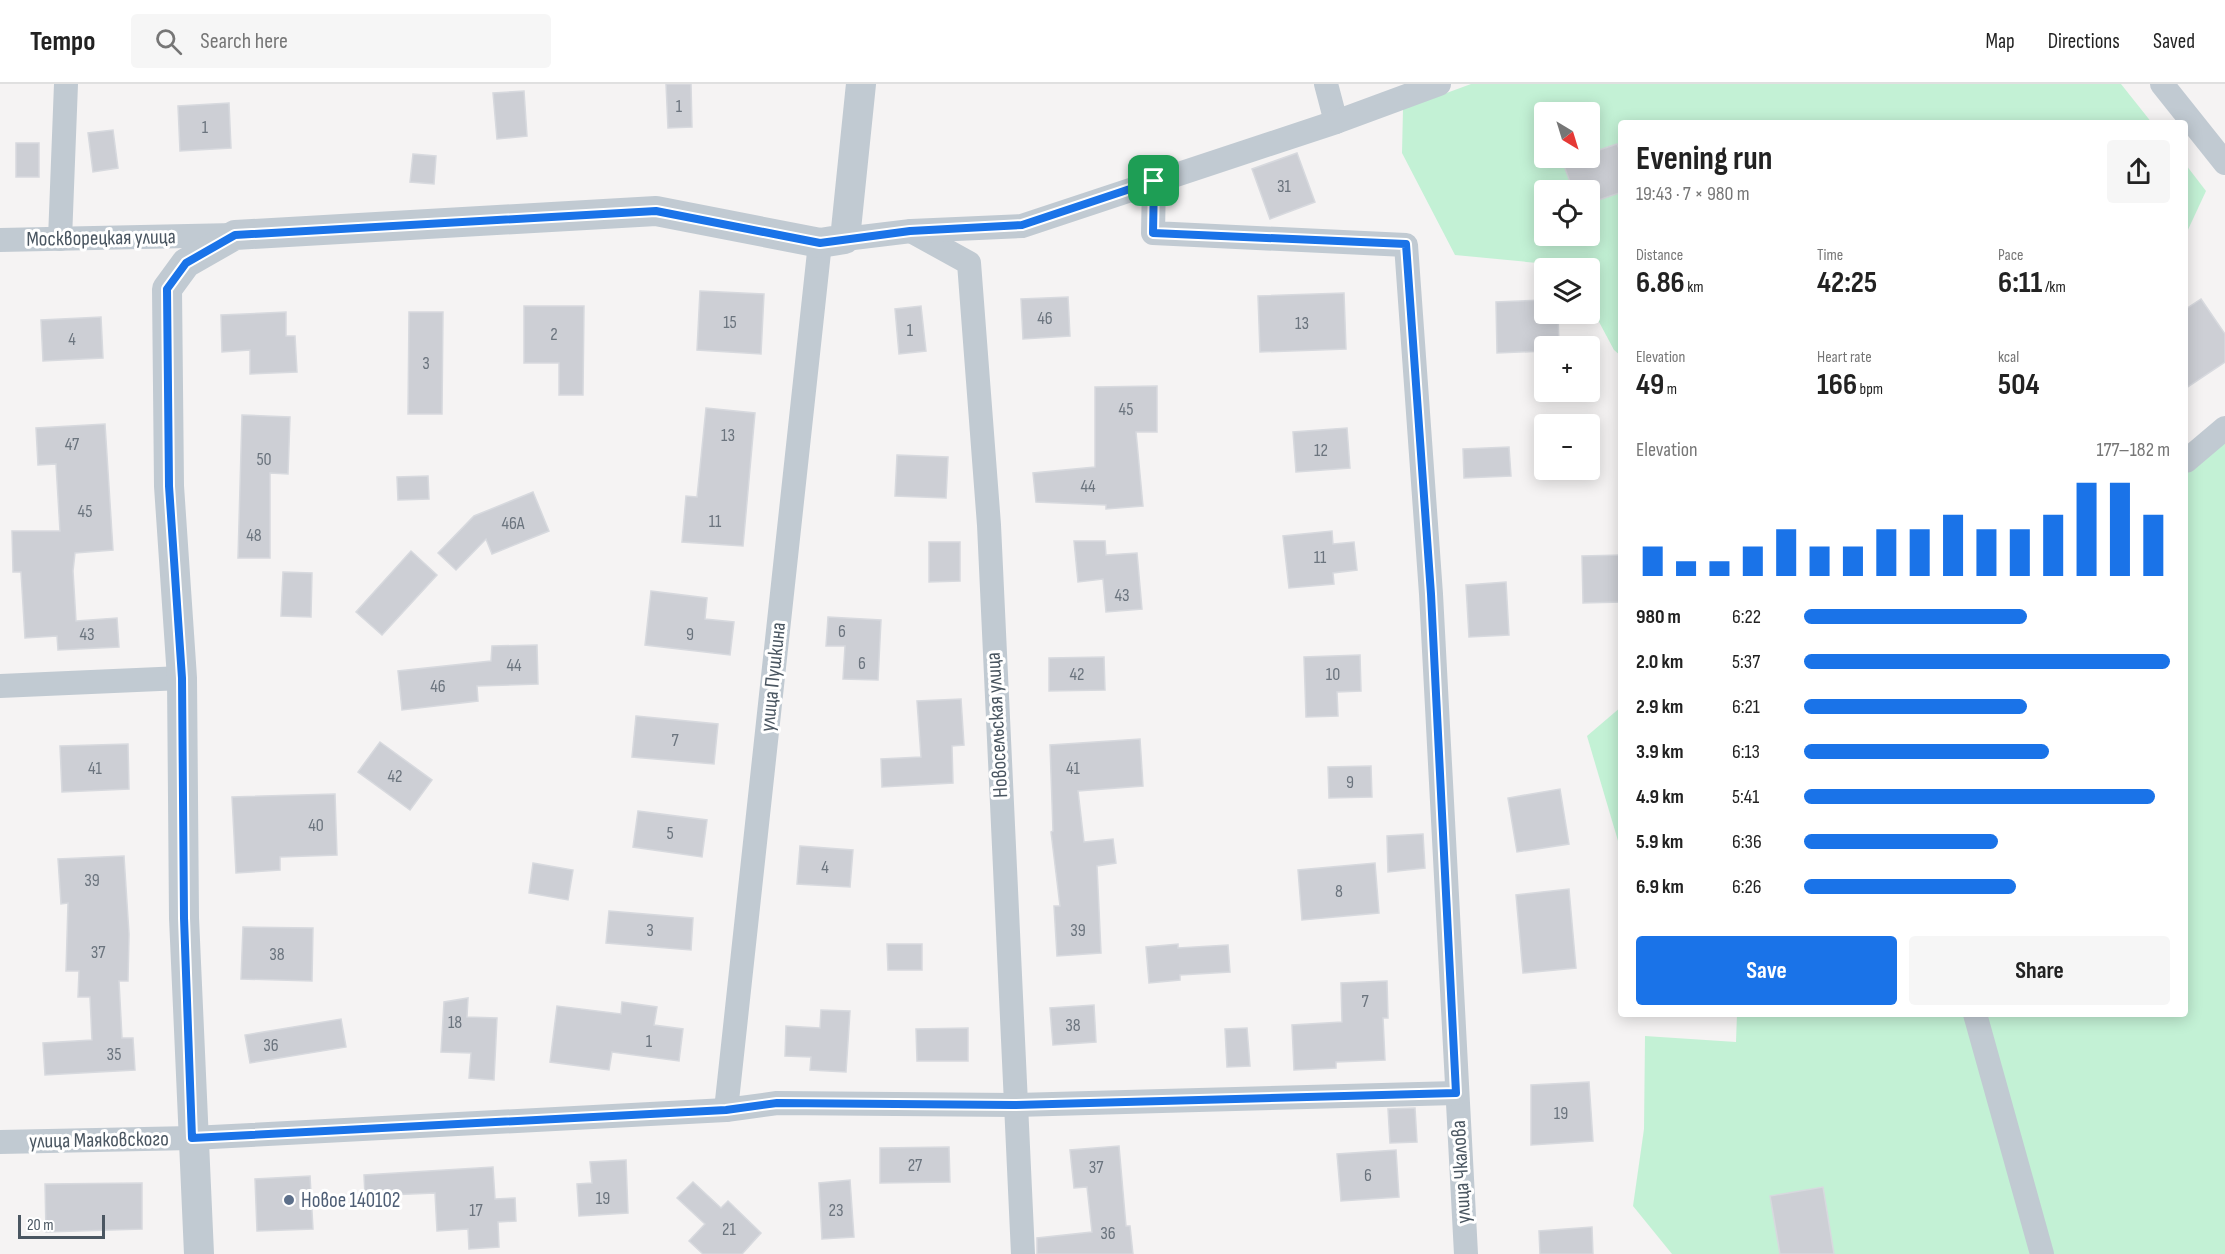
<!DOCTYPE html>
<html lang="en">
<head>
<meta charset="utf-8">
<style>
  :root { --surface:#fff; --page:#f6f6f6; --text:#222; --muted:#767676; --line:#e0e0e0; --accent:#1a73e8 }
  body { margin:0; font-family:"Sofia Sans Condensed",sans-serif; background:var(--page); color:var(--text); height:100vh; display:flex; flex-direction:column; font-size:22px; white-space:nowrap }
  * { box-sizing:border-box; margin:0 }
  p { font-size:20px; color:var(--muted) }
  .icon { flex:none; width:33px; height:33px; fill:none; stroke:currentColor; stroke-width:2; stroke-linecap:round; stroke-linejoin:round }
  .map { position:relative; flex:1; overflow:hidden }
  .details { position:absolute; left:1618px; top:36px; width:570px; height:897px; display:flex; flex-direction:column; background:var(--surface); border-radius:6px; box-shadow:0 3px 15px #0003 }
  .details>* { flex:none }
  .needle { width:39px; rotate:142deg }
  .controls { position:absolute; left:1534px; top:18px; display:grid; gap:12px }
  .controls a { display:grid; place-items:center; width:66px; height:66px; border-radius:6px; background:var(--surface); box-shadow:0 3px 15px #0003; font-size:30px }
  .scale { position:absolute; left:18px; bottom:15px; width:87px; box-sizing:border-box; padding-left:6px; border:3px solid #4a5661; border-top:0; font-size:16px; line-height:21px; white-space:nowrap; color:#4a5661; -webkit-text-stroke:4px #fff; paint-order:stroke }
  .pin { position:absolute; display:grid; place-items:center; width:51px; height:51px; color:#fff; margin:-26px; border-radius:12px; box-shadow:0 3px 9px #0006 }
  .round { display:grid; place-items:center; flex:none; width:63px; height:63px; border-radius:6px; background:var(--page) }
  .summary { display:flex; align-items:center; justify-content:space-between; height:102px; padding:0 18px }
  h1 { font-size:33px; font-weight:700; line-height:45px }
  .stats { display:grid; grid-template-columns:repeat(3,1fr); gap:9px; height:102px; padding:6px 18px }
  .stats div { display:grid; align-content:center }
  .stats b { font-size:30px; font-weight:700 }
  .stats small { font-size:16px; font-weight:400 }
  .stats p { font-size:16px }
  .chart { height:168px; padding:12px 18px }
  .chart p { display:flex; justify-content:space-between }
  .chart svg { width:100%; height:108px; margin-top:6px; stroke:var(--accent); stroke-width:6 }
  .action { display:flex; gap:12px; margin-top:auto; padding:12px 18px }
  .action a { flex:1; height:69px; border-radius:6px; background:var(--accent); color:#fff; font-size:24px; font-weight:700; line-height:69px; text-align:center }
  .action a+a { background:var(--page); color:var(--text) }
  ul { padding:0 18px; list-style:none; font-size:20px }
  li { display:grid; grid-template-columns:96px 72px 1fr; align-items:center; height:45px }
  li i { height:15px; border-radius:8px; background:var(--accent) }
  header { display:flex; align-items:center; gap:36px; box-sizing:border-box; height:84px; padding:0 30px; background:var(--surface); border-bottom:2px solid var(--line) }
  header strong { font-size:28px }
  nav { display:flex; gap:33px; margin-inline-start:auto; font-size:21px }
  .search { width:420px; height:54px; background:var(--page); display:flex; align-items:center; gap:15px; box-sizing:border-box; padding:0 21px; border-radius:6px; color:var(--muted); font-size:22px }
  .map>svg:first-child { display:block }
</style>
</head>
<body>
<header>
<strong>Tempo</strong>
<div class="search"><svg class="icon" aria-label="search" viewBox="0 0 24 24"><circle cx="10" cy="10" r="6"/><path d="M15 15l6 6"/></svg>Search here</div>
<nav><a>Map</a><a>Directions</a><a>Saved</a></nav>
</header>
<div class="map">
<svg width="2225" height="1170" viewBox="0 0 2225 1170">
  <rect width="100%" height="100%" fill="#f5f3f3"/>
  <g fill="#c3f1d5" fill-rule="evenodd">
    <path d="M1471 0H2121L2152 39H1622L1621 272 1614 266 1590 221V184L1455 171 1402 69 1403 25ZM1545 28H1590V74H1545ZM1545 106H1590V152H1545Z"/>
    <path d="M2186 81 2206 107 2186 150Z"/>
    <path d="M2225 348V1170H1672L1633 1122 1644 1045 1645 952 1736 958 1737 930H2186V377Z"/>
    <path d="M1621 623V767L1587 652Z"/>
  </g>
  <g fill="#cdcfd5" stroke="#d7d9de" stroke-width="1.5">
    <path d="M666 0H691L692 43 668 44Z"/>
    <path d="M524 7 527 52 497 55 493 9Z"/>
    <path d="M229 19 231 64 180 67 178 22Z"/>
    <path d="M113 46 118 84 93 88 88 49Z"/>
    <rect x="16" y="59" width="23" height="34"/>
    <path d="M1617 60 1622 72V108L1590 119V106H1573L1563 79 1578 74H1590V69Z"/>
    <path d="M1297 69 1315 118 1270 135 1252 85Z"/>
    <path d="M413 70 436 72 434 100 410 98Z"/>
    <path d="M700 207 764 210 761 270 697 266Z"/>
    <path d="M1344 209 1346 265 1260 268 1258 212Z"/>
    <path d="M1068 213 1070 252 1023 255 1021 215Z"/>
    <path d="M2201 215 2225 250V278L2186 304V225Z"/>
    <path d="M1545 216V230H1558L1559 262H1545V267L1497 269 1496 218Z"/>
    <path d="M524 222H584L583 311H559V279H524Z"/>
    <path d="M921 222 926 267 899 270 895 225Z"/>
    <path d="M286 228V252H295L297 288 250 290V266L222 268 221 231Z"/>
    <path d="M409 228H443L442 330H408Z"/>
    <path d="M101 233 103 274 43 277 41 236Z"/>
    <path d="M1157 302V348H1136L1143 422 1106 425V421L1036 418 1033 389 1095 383V303Z"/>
    <path d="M706 324 755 329 743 462 682 458 686 412 697 413Z"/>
    <path d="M242 331 290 333 288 390 270 389V474H238Z"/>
    <path d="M105 340 113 466 75 469 73 487 76 537 117 534 119 563 58 566 57 552 25 554 21 488H13L12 447H60L56 380 38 381 36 344Z"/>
    <path d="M1347 344 1350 384 1296 388 1293 348Z"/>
    <path d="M1509 363 1511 392 1464 394 1463 365Z"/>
    <path d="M897 371 948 373 946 414 895 412Z"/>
    <path d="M428 392 429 415 398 416 397 393Z"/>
    <path d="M533 408 549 447 492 470 486 455 456 486 438 469 474 432Z"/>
    <path d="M1332 447 1333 460 1354 458 1357 486 1333 489 1334 500 1289 504 1283 452Z"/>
    <path d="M1074 457H1105L1106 471 1137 469 1142 525 1106 528 1103 495 1078 498Z"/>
    <path d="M929 458H960V497L929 498Z"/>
    <path d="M411 467 437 491 382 551 356 528Z"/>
    <path d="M1622 471V518L1583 519 1582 472Z"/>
    <path d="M283 488 312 489 311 533 281 532Z"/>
    <path d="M1506 498 1509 551 1469 553 1466 501Z"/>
    <path d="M651 507 707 514 705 535 734 538 730 571 645 561Z"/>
    <path d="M828 533 881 536 878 596 843 595 845 562H826Z"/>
    <path d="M537 561 538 600 477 602 478 617 402 626 398 587 491 577 492 562Z"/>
    <path d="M1360 571 1361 607 1337 608 1338 632 1306 633 1304 573Z"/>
    <path d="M1104 573 1105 606 1049 607V574Z"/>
    <path d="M961 615 964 661 952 662 953 699 882 703 881 675 921 673 917 617Z"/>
    <path d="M636 632 718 640 714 680 632 673Z"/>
    <path d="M1140 655 1143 702 1078 707 1084 758 1113 755 1116 779 1097 782 1101 869 1057 872 1054 822H1060L1051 748 1053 747 1050 661Z"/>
    <path d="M380 658 432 696 410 726 358 688Z"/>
    <path d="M128 660 129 705 62 708 60 662Z"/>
    <path d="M1371 682 1372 713 1329 714 1328 683Z"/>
    <path d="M1560 705 1569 760 1517 768 1508 714Z"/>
    <path d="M335 710 337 771 280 773V786L236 789 232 713Z"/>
    <path d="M638 727 707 736 702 773 633 763Z"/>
    <path d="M1423 750 1425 784 1388 788 1387 752Z"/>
    <path d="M800 762 853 766 850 803 797 800Z"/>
    <path d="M124 772 129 850 128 897H119L122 954H133L135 986 45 991 43 959 92 956 90 913H78L79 887H66L68 819 61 820 58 775Z"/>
    <path d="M533 779 573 786 568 816 529 809Z"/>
    <path d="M1375 779 1379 829 1302 836 1298 786Z"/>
    <path d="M1569 805 1576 884 1523 889 1516 811Z"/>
    <path d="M609 827 693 834 691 866 606 859Z"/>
    <path d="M243 843 313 844 312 897 241 895Z"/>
    <path d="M887 860H922V886H888Z"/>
    <path d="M1178 860V864L1228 861 1230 888 1180 891V896L1149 899 1146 863Z"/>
    <path d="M1387 897 1388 934H1383L1385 976 1336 978V984L1294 986 1292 941 1342 938 1341 899Z"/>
    <path d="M468 914 467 933 497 934 494 996 469 994 471 969 441 968 444 918Z"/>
    <path d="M622 918 657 923 654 941 683 945 679 977 612 968 609 986 550 978 557 922 621 930Z"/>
    <path d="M1094 921 1096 958 1053 961 1050 924Z"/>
    <path d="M821 926 850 927 846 988 810 986 811 973 785 972 786 942 820 944Z"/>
    <path d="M341 935 346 963 250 979 245 951Z"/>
    <path d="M968 944V977H917L916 945Z"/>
    <path d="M1247 944 1250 982 1227 983 1225 945Z"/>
    <path d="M1589 998 1593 1057 1531 1061V1001Z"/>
    <path d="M1415 1024 1417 1058 1390 1059 1388 1025Z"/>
    <path d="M1119 1062 1126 1142H1130L1133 1170H1037V1154L1092 1148 1087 1103 1074 1104 1070 1066Z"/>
    <path d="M949 1063 950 1098 880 1099V1064Z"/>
    <path d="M1396 1066 1399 1113 1341 1117 1337 1070Z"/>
    <path d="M626 1076 628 1129 579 1132 577 1100 592 1099 590 1078Z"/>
    <path d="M493 1083 495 1115 515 1114 516 1137 498 1138 499 1163 469 1165 468 1145 437 1147 435 1109 365 1112 364 1091Z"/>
    <path d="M310 1092 313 1145 257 1147 255 1095Z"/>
    <path d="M850 1096 854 1153 822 1155 819 1099Z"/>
    <path d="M693 1098 721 1124 728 1117 761 1149 742 1170H703L689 1157 705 1140 677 1114Z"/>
    <path d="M142 1099V1145L46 1148 45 1100Z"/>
    <path d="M1823 1103 1834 1170H1780L1770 1112Z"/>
    <path d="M1592 1143 1593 1170H1540L1539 1147Z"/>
  </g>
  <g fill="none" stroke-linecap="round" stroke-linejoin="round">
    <g stroke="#c1cad2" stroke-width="24">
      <path d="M1326 0 1336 38"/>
      <path d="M2162 0 2225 79"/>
      <path d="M1154 97 1153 149 1406 161 1431 510 1466 1170"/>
      <path d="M911 147 969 179 989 441 1023 1170"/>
      <path d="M60 155 66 0"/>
      <path d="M845 155 911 147 1022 142 1336 38 1439 0"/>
      <path d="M0 156 235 151"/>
      <path d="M2186 377 2225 344"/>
      <path d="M0 602 182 594"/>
      <path d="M1975 930 2042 1170"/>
      <path d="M726 1026 820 159"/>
      <path d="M0 1058 192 1054 726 1026 777 1019 1014 1021 1456 1009"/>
    </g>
    <path stroke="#c1cad2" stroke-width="30" d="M199 1170 184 834 182 594 169 402 167 205 186 179 235 151 656 127 820 159 845 155 861 0"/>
  </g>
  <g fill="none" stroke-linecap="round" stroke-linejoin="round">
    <defs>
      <path id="route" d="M1154 97 1153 149 1406 160 1431 510 1456 1009 1014 1021 777 1019 726 1026 192 1054 184 834 182 594 169 402 167 205 186 179 235 151 656 127 820 159 910 147 1022 141Z"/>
    </defs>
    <use href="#route" stroke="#fff" stroke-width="12"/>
    <use href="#route" stroke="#1a73e8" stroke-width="8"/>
  </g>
  <circle fill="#5c6f8a" stroke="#fff" stroke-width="2" cx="289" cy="1116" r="6"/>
  <g text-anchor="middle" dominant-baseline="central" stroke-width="6" stroke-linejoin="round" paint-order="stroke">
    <g font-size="18" fill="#6b747e">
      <text x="679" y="22">1</text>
      <text x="205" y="43">1</text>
      <text x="1284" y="102">31</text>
      <text x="1045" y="234">46</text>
      <text x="730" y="238">15</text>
      <text x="1302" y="239">13</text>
      <text x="910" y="246">1</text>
      <text x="554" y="250">2</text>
      <text x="72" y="255">4</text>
      <text x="426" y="279">3</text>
      <text x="1126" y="325">45</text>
      <text x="728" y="351">13</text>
      <text x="72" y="360">47</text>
      <text x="1321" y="366">12</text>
      <text x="264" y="375">50</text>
      <text x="1088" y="402">44</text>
      <text x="85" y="427">45</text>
      <text x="715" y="437">11</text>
      <text x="513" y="439">46А</text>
      <text x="254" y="451">48</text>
      <text x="1320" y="473">11</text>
      <text x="1122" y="511">43</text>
      <text x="842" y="547">6</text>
      <text x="87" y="550">43</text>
      <text x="690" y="550">9</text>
      <text x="862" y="579">6</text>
      <text x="514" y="581">44</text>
      <text x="1077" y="590">42</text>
      <text x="1333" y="590">10</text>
      <text x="438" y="602">46</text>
      <text x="675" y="656">7</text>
      <text x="95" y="684">41</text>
      <text x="1073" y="684">41</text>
      <text x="395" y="692">42</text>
      <text x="1350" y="698">9</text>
      <text x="316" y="741">40</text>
      <text x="670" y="749">5</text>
      <text x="825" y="783">4</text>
      <text x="92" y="796">39</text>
      <text x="1339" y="807">8</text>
      <text x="650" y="846">3</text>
      <text x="1078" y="846">39</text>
      <text x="98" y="868">37</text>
      <text x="277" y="870">38</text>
      <text x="1365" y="917">7</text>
      <text x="455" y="938">18</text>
      <text x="1073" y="941">38</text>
      <text x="649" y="957">1</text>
      <text x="271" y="961">36</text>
      <text x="114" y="970">35</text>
      <text x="1561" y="1029">19</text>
      <text x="915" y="1081">27</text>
      <text x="1096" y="1083">37</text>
      <text x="1368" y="1091">6</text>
      <text x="603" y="1114">19</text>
      <text x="476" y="1126">17</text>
      <text x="836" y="1126">23</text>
      <text x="729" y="1145">21</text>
      <text x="1108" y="1149">36</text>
    </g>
    <g font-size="21" fill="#4a5661" stroke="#fff">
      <text transform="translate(101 154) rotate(-1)">Москворецкая улица</text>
      <text transform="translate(773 593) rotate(-84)">улица Пушкина</text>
      <text transform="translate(997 641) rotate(-93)">Новосельская улица</text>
      <text transform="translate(99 1056) rotate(-1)">улица Маяковского</text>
      <text transform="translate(1461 1088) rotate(-93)">улица Чкалова</text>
    </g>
    <g font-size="21" fill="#4e5e75" stroke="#fff" text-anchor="start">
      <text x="301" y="1116">Новое 140102</text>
    </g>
  </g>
</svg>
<div class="controls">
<a><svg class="needle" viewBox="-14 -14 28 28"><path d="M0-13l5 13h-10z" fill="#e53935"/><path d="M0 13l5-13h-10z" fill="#767676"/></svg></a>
<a><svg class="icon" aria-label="locate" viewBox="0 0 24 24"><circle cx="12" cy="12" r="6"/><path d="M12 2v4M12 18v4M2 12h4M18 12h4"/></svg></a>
<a><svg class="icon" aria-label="layers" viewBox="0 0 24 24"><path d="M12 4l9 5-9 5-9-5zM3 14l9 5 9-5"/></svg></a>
<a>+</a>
<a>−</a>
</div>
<div class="scale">20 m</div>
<div class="pin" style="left:1154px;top:97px;background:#1e9e55"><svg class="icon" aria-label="arrive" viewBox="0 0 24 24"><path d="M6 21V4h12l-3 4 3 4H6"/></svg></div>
<section class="details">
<div class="summary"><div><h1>Evening run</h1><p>19:43 · 7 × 980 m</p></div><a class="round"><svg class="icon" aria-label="share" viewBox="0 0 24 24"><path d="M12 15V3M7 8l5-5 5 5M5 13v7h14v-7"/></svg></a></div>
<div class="stats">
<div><p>Distance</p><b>6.86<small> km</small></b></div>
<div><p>Time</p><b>42:25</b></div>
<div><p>Pace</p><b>6:11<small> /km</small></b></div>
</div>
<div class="stats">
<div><p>Elevation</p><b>49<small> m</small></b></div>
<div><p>Heart rate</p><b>166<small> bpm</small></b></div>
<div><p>kcal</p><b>504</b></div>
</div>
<div class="chart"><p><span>Elevation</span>177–182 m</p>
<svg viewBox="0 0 160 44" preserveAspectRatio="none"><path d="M5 44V32M15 44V38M25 44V38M35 44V32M45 44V25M55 44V32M65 44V32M75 44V25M85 44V25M95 44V19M105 44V25M115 44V25M125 44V19M135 44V6M145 44V6M155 44V19"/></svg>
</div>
<ul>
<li><b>980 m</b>6:22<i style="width:61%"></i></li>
<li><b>2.0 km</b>5:37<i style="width:100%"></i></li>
<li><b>2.9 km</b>6:21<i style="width:61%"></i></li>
<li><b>3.9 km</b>6:13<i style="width:67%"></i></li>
<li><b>4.9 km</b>5:41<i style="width:96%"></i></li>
<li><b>5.9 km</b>6:36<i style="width:53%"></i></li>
<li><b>6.9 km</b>6:26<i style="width:58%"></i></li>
</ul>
<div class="action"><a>Save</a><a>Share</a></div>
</section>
</div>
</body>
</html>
